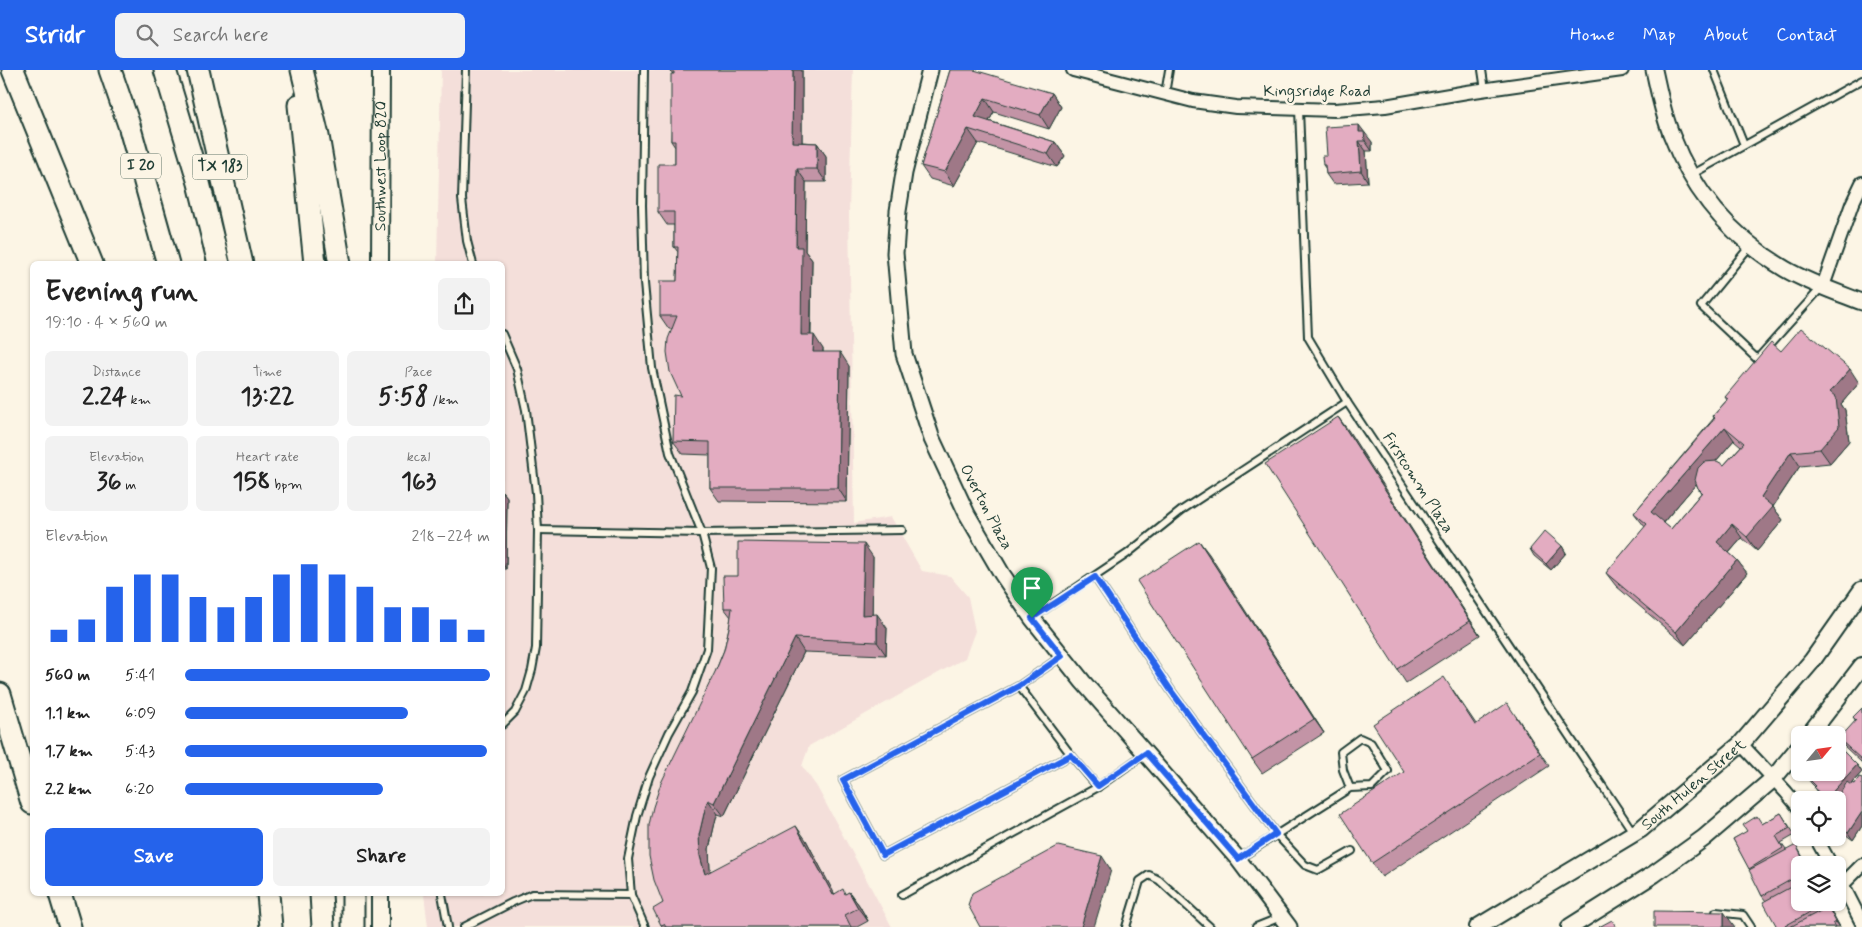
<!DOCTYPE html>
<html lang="en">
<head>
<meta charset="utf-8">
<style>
  :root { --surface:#fff; --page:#f2f2f2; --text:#222; --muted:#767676; --accent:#2563eb }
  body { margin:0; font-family:Mynerve,sans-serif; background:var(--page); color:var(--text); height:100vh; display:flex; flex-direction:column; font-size:19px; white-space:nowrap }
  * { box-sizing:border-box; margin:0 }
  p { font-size:16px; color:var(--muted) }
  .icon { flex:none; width:28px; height:28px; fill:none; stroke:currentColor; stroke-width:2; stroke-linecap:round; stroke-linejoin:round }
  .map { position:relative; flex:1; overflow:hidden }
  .sheet { position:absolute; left:30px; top:191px; width:475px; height:635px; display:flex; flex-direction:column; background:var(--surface); border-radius:8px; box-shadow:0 1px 4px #0004 }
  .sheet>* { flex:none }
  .needle { width:32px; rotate:61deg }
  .buttons { position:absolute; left:1791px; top:656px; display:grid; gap:10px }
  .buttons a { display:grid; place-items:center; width:55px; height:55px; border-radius:8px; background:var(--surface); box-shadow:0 1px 4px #0004; font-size:25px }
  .pin { position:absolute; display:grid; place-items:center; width:42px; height:42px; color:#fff; margin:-51px -21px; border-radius:50% 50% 50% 0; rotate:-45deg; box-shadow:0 0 5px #0007 }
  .pin .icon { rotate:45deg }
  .round { display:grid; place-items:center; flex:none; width:52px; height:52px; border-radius:8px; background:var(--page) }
  .head { display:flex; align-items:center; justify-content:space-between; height:85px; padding:0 15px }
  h1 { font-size:28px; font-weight:700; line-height:38px }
  .figures { display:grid; grid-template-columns:repeat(3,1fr); gap:8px; height:85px; padding:5px 15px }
  .figures div { display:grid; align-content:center; border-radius:8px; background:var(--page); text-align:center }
  .figures b { font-size:25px; font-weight:700 }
  .figures small { font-size:14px; font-weight:400 }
  .figures p { font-size:14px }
  .chart { height:140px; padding:10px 15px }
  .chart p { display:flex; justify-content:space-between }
  .chart svg { width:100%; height:90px; margin-top:5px; stroke:var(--accent); stroke-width:6 }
  .cta { display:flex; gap:10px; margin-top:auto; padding:10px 15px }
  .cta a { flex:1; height:58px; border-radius:8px; background:var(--accent); color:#fff; font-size:20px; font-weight:700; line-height:58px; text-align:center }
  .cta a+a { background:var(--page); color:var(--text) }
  ul { padding:0 15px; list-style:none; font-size:16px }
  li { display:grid; grid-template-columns:80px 60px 1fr; align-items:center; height:38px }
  li i { height:12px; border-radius:6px; background:var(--accent) }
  header { display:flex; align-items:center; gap:30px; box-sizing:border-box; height:70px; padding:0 25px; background:var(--accent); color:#fff }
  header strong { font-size:24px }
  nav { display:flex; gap:28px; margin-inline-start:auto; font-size:18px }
  .search { width:350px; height:45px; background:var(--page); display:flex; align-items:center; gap:12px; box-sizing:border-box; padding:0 18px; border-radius:8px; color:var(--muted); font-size:19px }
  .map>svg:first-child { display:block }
</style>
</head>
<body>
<header>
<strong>Stridr</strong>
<div class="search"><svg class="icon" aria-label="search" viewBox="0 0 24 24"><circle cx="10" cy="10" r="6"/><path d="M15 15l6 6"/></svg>Search here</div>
<nav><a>Home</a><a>Map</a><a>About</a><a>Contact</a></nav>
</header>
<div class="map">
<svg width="1862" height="857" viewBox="0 0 1862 857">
  <rect width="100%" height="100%" fill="#fcf5e5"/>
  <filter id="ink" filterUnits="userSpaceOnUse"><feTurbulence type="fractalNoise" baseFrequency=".02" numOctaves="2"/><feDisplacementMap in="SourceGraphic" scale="10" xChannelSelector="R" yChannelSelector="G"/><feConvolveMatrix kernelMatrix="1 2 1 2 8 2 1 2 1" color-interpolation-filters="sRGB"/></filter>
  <g filter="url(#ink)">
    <path fill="#f4dfda" d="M441 0H853L849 142 854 453 891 447 922 501 950 506 968 527 975 561 965 588 809 676 802 696 817 717 892 857H428L424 824H502V194H437Z"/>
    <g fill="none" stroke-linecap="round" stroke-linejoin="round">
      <defs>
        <g id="service">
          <path d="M466 0 462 129 467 171 473 194"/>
          <path d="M644 0 642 135 644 213 652 298 670 383 702 463 711 498 707 579 692 622 669 663 649 707 637 746 628 789 631 825 645 857"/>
          <path d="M1482 0 1485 20"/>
          <path d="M1714 0 1744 75"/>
          <path d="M1165 24 1169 0"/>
          <path d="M1299 39 1308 267 1347 332 1633 762"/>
          <path d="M1691 105 1862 10"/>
          <path d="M1750 176 1701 236 1757 289 1821 218"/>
          <path d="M502 264 517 299 526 340 536 423 538 460 536 578 532 600 526 621 515 642 502 655"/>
          <path d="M538 460 702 463 902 460"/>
          <path d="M1095 507 1172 622 1276 764 1305 795 1318 800 1352 781"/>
          <path d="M1033 547 1127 484 1182 440 1347 332"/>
          <path d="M1019 616 1071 685 883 785 843 710 1019 616 1062 586"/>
          <path d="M1098 717 1146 683"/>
          <path d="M1238 789 1350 718 1372 717 1388 701 1371 673 1360 668 1341 682 1343 700 1350 718"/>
          <path d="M442 824 448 857"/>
          <path d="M902 825 1098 717 1071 685"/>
          <path d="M1716 842 1743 845 1751 857"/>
          <path d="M464 857 513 832 532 824 631 825"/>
          <path d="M1126 857 1140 811 1149 805 1159 810 1210 857"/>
          <path d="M1256 857 1281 847"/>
        </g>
        <g id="minor">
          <path d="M1073 0 1193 31 1236 37 1335 40 1385 36 1467 22 1622 0"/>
          <path d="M1823 216 1852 134 1862 113"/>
          <path d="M1741 674 1786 722 1800 739"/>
          <path d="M1816 768 1831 795"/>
          <path d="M1838 806 1862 853"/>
          <path d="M1842 815 1862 795"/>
        </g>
        <g id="tertiary">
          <path d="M930 0 904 103 898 141 895 183 904 284 932 369 967 444 1002 504 1032 548 1083 612 1238 789 1289 857"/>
          <path d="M1654 0C1659 22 1663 45 1672 66 1694 124 1733 168 1785 199 1809 213 1836 222 1862 232"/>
        </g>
        <g id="secondary">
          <path id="s1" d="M380 194 381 0"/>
          <path d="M1809 665 1862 596"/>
          <path d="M380 857V824"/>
          <path id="s2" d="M1478 857 1641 759 1741 674 1812 591 1862 520"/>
          <path d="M1570 857 1654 804 1704 768 1773 709 1800 676"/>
        </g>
        <g id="motorway">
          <path d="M13 0 92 194"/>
          <path d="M110 0 129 55 168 194"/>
          <path d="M165 0 199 113 219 194"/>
          <path d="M198 0 242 194"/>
          <path d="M302 0 318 66 340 194"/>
          <path d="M299 35 315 194"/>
          <path d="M0 624 32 733"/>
          <path d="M60 824 70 857"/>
          <path d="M268 824 271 857"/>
          <path d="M321 824 323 857"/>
          <path d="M353 824V857"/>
        </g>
      </defs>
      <use href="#service" stroke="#1f3d34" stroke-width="10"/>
      <use href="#minor" stroke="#1f3d34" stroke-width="16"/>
      <use href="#tertiary" stroke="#1f3d34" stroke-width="19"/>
      <use href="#secondary" stroke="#1f3d34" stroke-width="20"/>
      <use href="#motorway" stroke="#1f3d34" stroke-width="25"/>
      <use href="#service" stroke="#fcf5e5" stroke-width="6"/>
      <use href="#minor" stroke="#fcf5e5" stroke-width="12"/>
      <use href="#tertiary" stroke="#fcf5e5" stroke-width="15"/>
      <use href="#secondary" stroke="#fcf5e5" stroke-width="16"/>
      <use href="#motorway" stroke="#fcf5e5" stroke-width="21"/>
    </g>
    <g fill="#c394a6" stroke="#1f3d34" fill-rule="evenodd">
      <path d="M671 0H802V72L817 73 826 86V112H806L805 181 812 190 811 265 823 279V282L849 296 847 432 719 431 710 418V385L683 384 673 371 681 326 672 259H669L660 246 677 211 678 182 674 177V155H667L658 142 675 94V77L671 71 673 4 671 2Z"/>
      <path d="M950 0 1052 23 1061 37 1049 59 994 42 989 51 1055 72 1065 86 1057 97 978 73 954 116 930 109 921 96Z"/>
      <path d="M1363 62 1372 72V81H1366L1368 112 1333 114 1326 104V99L1323 95 1327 86Z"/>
      <path d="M1781 281 1859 313 1841 334 1845 340 1849 371 1830 393 1800 396 1773 437 1783 450 1757 481 1742 468 1729 483 1737 490 1747 503 1685 575 1616 516 1606 503 1645 457 1634 443 1714 348 1713 346 1727 330 1725 327ZM1734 370 1741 376 1724 395 1716 391ZM1696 414 1701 423 1671 459 1663 453Z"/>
      <path d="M1338 347 1480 565 1406 613 1397 599Z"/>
      <path d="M502 421 507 427 506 499H502Z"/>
      <path d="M1199 471 1324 663 1262 703 1252 689Z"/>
      <path d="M1562 476 1566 483 1551 500 1534 486 1530 479Z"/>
      <path d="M873 487 872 544 887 558 886 585 804 582 724 746 718 744 716 748 709 779 710 802 806 770 834 824H846L849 822 859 835 868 851 857 857H663L661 855 663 833 716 600 724 580 730 553 731 547 724 538 738 506Z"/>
      <path d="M1453 620 1476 654 1517 647 1549 696 1382 807 1372 793 1404 702Z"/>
      <path d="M1862 638V693L1844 676 1839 669 1856 651 1853 647Z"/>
      <path d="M1857 695 1862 702 1852 713 1855 714 1862 708V756L1853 770 1838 759V730H1825L1819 725 1814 718 1815 717 1811 713 1806 706Z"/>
      <path d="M1781 743 1795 765 1781 773 1786 780 1800 782V832H1830L1834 839 1831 841 1840 857H1777L1766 831 1762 826 1750 800 1733 769 1762 754Z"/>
    </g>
    <g fill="#9f7887" stroke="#1f3d34">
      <path d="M793 0H802V86L792 72Z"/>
      <path d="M1052 23 1061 37 1049 59 1040 45Z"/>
      <path d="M985 28 994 42 984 60 975 47Z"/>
      <path d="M1359 55 1372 72V81L1359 62Z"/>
      <path d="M968 59 978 73 954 116 945 102Z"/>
      <path d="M1359 71 1366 81 1368 112 1361 101Z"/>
      <path d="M1055 72 1065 86 1057 97 1048 84Z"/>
      <path d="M817 73 826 86V112L817 99Z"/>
      <path d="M797 99 806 112 805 181 812 190 810 279 801 265 796 177Z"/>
      <path d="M814 265 823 279 822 295 813 282Z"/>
      <path d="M840 282 849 296 847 432 838 418Z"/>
      <path d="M1850 299 1859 313 1841 334 1845 340 1849 371 1830 393 1820 379 1830 322Z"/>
      <path d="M1338 347 1348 360 1480 565 1470 551Z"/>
      <path d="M1725 357 1734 370 1660 456 1651 442Z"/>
      <path d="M1791 382 1800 396 1771 439 1773 437 1783 450 1757 481 1747 467 1761 427Z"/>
      <path d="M502 421 507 427 506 499 502 493Z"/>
      <path d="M1732 454 1742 468 1726 486 1717 472Z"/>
      <path d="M1199 471 1209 484 1324 663 1314 649Z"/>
      <path d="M864 474 873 487 872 558 862 545Z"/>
      <path d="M1562 476 1566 483 1551 500 1546 494Z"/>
      <path d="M1737 490 1747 503 1685 575 1676 562Z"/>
      <path d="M877 544 887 558 886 585 877 572Z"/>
      <path d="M795 568 804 582 724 746 714 733Z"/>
      <path d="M1857 695 1862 702 1836 730H1827L1826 729Z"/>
      <path d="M708 730 718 744 716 748 709 779 710 799 714 814 705 804 700 786 699 765 706 735Z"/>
      <path d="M1862 742V756L1853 770 1848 763Z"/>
      <path d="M796 756 806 770 842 838 833 825Z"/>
      <path d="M1796 775 1800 782 1807 795H1806Z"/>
      <path d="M1102 786 1111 800 1094 857H1081Z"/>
      <path d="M849 822 859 835 868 851 858 838Z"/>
      <path d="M1828 837 1833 844 1840 857 1836 852Z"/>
      <path d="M1724 842 1735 857H1724Z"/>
    </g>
    <g fill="#e3acc1" stroke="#1f3d34" fill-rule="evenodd">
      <path d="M671 0H793L792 72 817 73V99H797L796 177H802L801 265H814L813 282H840L838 418H710V372L673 371 674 325 681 326 670 302 667 282 668 269 677 246H660V211H677L678 177H674V142H658V94H675V71H671V4H674V2H671Z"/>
      <path d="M950 0H974L1052 23 1040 45 985 28 975 47 1055 72 1048 84 968 59 945 102 921 96Z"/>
      <path d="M1359 55V62H1364L1365 71H1359L1361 101 1326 104 1325 95H1323L1322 86H1327L1325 57Z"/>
      <path d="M1801 258 1850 299 1830 322 1836 327 1839 357 1820 379 1791 382 1761 427 1773 437 1747 467 1732 454 1717 472 1737 490 1676 562 1606 503 1647 454 1634 443 1715 348 1713 346 1728 329 1725 327 1771 272 1781 281ZM1725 357 1744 373 1724 395 1717 391 1704 392 1698 398 1695 410 1698 418 1702 422 1671 459 1651 442Z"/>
      <path d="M1338 347 1470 551 1397 599 1265 394Z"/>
      <path d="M1545 461 1562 476 1546 494 1530 479Z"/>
      <path d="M1199 471 1314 649 1252 689 1137 511Z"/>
      <path d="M738 472 864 474 862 545 877 544V572L795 568 714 733 708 730 706 735 699 765 700 786 704 801 705 804 796 756 833 825 843 819 845 824 849 822 858 838 845 845 851 857H666L664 854 661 855 653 839 663 833 654 810 649 786V755L653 737 661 713 716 600 724 580 730 553 732 538H724L723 506H738Z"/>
      <path d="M1444 607 1475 655 1507 633 1540 683 1372 793 1340 744 1404 702 1373 654Z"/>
      <path d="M1862 638V690L1839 669 1856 650 1853 647Z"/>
      <path d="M1838 676 1857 695 1826 729 1814 718 1816 716 1806 706 1810 702H1838Z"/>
      <path d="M1859 707 1862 708V742L1848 763 1838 756V730H1836L1847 712 1851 715 1852 713 1855 714Z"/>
      <path d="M1781 743 1790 758 1776 766 1783 778 1749 799 1733 769 1747 761 1743 755 1757 746 1762 754Z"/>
      <path d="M1796 775 1806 795H1800V802L1794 806V808L1762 826 1749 800Z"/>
      <path d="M1058 776 1102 786 1081 857H980L968 835 972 823Z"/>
      <path d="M1800 812V832H1828L1783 857H1777L1763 832Z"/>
      <path d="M1828 837 1836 852 1833 854 1835 857H1790Z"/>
      <path d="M1654 841 1724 842V857H1654Z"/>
      <path d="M1612 850 1616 857H1599Z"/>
    </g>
  </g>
  <g fill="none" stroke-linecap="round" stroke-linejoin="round" filter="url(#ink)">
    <defs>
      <path id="route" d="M1095 507 1172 622 1276 764 1238 789 1146 683 1098 716 1071 685 883 785 843 710 1019 616 1062 586 1032 548Z"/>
    </defs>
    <use href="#route" stroke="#fff" stroke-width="10"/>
    <use href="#route" stroke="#2563eb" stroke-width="6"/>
  </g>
  <g text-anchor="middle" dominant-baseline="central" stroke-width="5" stroke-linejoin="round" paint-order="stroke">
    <g fill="#fcf5e5" stroke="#617469" stroke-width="1">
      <rect x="121" y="83.5" width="40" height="25" rx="4"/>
      <rect x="192.5" y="84.5" width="55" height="25" rx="4"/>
    </g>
    <g font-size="15" font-weight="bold" fill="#1f3d34">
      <text x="141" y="96">I 20</text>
      <text x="220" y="97">TX 183</text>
    </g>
    <g font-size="16" fill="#1f3d34" stroke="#fcf5e5">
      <text x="1317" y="21">Kingsridge Road</text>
      <text stroke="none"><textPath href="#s1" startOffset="98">Southwest Loop 820</textPath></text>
      <text transform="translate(1418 413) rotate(57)">Firstcomm Plaza</text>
      <text transform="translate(986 437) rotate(62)">Overton Plaza</text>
      <text stroke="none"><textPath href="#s2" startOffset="259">South Hulen Street</textPath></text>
    </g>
  </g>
</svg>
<div class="buttons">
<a><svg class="needle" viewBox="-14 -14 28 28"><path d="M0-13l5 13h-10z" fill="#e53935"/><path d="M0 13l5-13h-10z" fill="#767676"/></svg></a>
<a><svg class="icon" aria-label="locate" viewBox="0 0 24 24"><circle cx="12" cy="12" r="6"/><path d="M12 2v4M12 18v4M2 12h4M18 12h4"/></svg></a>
<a><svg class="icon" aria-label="layers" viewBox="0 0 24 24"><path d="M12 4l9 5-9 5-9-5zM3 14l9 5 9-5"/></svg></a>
</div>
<div class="pin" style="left:1032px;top:548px;background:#1e9e55"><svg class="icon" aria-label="arrive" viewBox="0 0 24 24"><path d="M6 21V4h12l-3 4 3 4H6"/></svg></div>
<section class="sheet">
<div class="head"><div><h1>Evening run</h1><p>19:10 · 4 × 560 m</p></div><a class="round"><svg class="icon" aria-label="share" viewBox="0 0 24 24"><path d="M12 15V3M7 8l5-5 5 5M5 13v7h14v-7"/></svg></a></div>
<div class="figures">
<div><p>Distance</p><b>2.24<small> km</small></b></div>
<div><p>Time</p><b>13:22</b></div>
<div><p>Pace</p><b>5:58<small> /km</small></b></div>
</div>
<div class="figures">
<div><p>Elevation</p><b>36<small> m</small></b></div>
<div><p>Heart rate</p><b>158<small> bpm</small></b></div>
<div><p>kcal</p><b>163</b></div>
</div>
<div class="chart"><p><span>Elevation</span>218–224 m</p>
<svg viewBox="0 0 160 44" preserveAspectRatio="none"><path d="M5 44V38M15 44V33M25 44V17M35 44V11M45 44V11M55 44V22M65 44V27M75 44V22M85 44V11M95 44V6M105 44V11M115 44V17M125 44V27M135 44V27M145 44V33M155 44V38"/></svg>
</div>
<ul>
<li><b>560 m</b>5:41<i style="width:100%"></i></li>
<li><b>1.1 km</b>6:09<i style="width:73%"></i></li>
<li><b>1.7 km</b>5:43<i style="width:99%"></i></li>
<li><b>2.2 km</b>6:20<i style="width:65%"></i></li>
</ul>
<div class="cta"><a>Save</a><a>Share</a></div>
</section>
</div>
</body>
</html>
